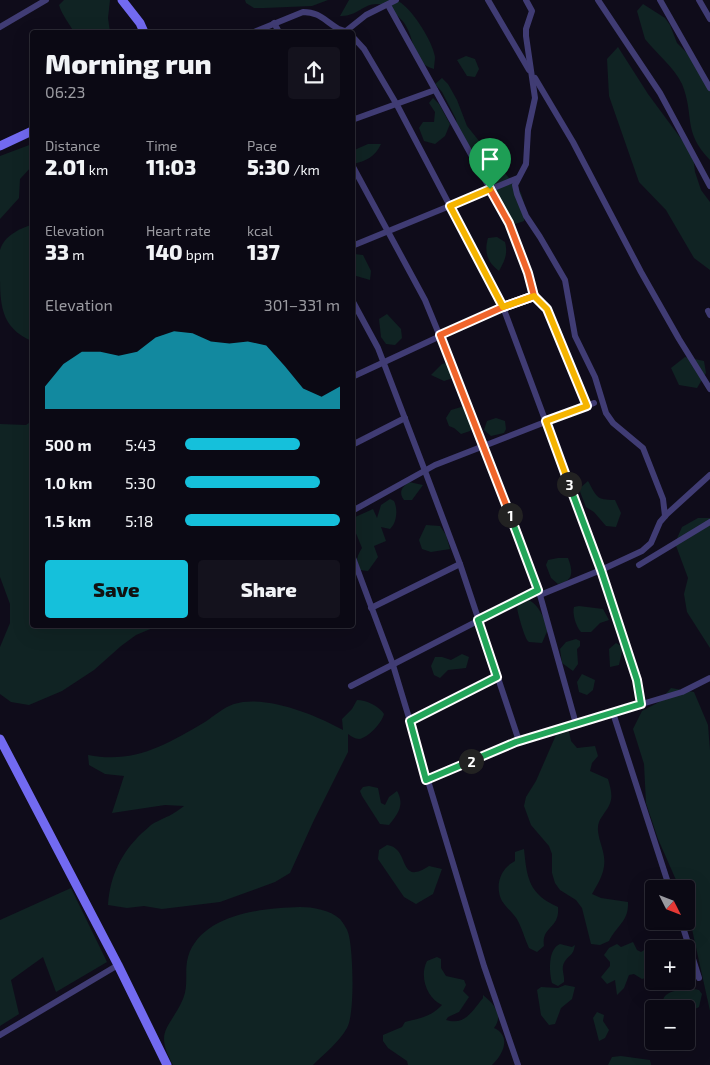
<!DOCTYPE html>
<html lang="en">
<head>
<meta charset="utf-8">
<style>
  :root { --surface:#0b0914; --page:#14121d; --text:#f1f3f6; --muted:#9a9aa0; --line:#2b2a34; --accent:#15c0db }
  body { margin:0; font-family:"Exo 2",sans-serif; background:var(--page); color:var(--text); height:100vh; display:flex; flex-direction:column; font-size:19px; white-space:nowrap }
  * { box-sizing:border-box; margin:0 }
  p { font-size:16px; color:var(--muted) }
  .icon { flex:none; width:28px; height:28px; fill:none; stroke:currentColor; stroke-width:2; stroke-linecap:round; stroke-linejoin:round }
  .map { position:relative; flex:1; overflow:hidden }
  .drawer { position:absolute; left:30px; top:30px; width:325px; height:598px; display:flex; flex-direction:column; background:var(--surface); border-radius:5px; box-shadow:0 5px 20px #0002,0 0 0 1px var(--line) }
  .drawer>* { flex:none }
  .needle { width:32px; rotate:132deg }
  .buttons { position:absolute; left:645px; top:880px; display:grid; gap:10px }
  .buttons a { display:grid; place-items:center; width:50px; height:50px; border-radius:5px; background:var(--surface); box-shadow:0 5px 20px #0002,0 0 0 1px var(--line); font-size:25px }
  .pin { position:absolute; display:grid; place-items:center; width:42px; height:42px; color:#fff; margin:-51px -21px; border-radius:50% 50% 50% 0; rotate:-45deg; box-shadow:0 0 5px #0007 }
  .pin .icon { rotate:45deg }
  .km { position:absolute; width:25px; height:25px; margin:-12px; border-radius:50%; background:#222; color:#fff; font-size:14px; line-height:25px; text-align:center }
  .round { display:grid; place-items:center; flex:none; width:52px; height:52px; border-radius:5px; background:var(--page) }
  .overview { display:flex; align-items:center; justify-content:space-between; height:85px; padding:0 15px }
  h1 { font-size:28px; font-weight:800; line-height:38px }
  .stats { display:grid; grid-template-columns:repeat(3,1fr); gap:8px; height:85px; padding:5px 15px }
  .stats div { display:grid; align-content:center }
  .stats b { font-size:21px; font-weight:800 }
  .stats small { font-size:14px; font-weight:400 }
  .stats p { font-size:14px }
  .chart { height:140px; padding:10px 15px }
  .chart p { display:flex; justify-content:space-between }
  .chart svg { width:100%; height:90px; margin-top:5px; fill:var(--accent); opacity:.7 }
  .button { display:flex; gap:10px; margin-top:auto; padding:10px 15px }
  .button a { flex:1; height:58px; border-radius:5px; background:var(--accent); color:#111; font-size:20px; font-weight:800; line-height:58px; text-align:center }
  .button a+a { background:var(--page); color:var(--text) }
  ul { padding:0 15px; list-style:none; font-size:16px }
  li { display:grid; grid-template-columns:80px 60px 1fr; align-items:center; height:38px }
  li i { height:12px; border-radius:6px; background:var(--accent) }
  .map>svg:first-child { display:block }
</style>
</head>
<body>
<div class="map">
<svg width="710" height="1065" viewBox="0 0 710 1065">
  <rect width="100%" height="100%" fill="#0f0c1a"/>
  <g fill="#102323">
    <path d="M64 0H110L108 18 110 32H74C69 23 62 15 59 5Z"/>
    <path d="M245 0H328L312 6 264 8H254L246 3Z"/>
    <path d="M349 0H396C411 6 433 42 435 57 435 61 434 65 434 69 413 64 415 41 406 26 403 20 397 16 393 11 390 9 387 6 383 5 365 0 359 17 340 16Z"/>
    <path d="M643 4 665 18 670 25 677 43 697 63 710 87V160C682 131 695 116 682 84 674 67 656 53 645 39L637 11Z"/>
    <path d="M618 47 648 94 693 155 695 172 701 190 710 202V270L694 258 666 210 639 182 609 96 607 59Z"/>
    <path d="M466 56 475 59 479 69 475 77 467 76 457 60Z"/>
    <path d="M442 78 448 84 457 100 467 126 521 193 524 203V221L515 224 509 217 459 137 456 119 442 92 435 84Z"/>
    <path d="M433 98 439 104 450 124 445 136 435 144 424 141 419 128 423 122H434L435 112 429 103Z"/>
    <path d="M32 144V166L20 179 19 198 0 219V156Z"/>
    <path d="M368 144H381C375 157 366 161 353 164L352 151Z"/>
    <path d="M32 225V341C0 328 0 303 0 273 0 266 0 257 0 250 4 236 20 228 32 225Z"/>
    <path d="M497 237 505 242C508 254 505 260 499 271 487 262 484 252 488 238Z"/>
    <path d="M354 254 363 255 371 271 370 280 353 275Z"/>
    <path d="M387 314 401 329 402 338 395 345 386 344 381 337 379 319Z"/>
    <path d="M685 357 704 361 706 373 697 388 679 385 671 368Z"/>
    <path d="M451 362 458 369 456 377 444 381 431 375 442 364Z"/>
    <path d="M468 405 474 422 470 431 461 434 454 428 449 426 446 418 451 410Z"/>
    <path d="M496 418 505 421 506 429 504 433 491 436 484 430 487 421Z"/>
    <path d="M32 421V625H160L136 635 121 646 94 670 62 691 29 705 11 702 0 694V647L10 623V604L0 577V424L26 425Z"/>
    <path d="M588 481C597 497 596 500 615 500L621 513 616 527 606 526 594 512 586 507 579 489Z"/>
    <path d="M409 482 423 485 412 500H404C398 492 402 487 409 482Z"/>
    <path d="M390 499 394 501C398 509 397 523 390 529L381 527 386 541 374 546 378 557 368 571 359 570C355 563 357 555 362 548L353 526V518L373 509 377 518 381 505Z"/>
    <path d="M698 518H710V648L687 612 684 594 688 578 675 543 682 527Z"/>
    <path d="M426 525 440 526 446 535 450 549 431 552 422 549 419 540Z"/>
    <path d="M558 558H568C573 571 574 581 558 584L551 578 546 565 548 560Z"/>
    <path d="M526 599C539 603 542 617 549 627L542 643 529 642C525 640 518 614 517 608L521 600Z"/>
    <path d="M579 606 603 609 609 620 600 623 591 632H581C576 627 572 613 574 607Z"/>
    <path d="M576 639 580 641V646L577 649 578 664 573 671 562 663 560 649 566 642Z"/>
    <path d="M616 643 623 647 619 665 610 667 609 649Z"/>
    <path d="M462 654 469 657 466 668 448 670 440 678 434 675 431 666 435 657H442L451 660Z"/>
    <path d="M582 674 595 680 593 690 587 695 579 692 577 682Z"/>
    <path d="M671 688 694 692 708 725 710 750V1011L686 902V889H680L658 839 646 803 644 764 633 729 642 711 659 702Z"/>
    <path d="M357 700C366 700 379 706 384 714 382 723 368 738 359 739 355 739 351 736 348 734V752L314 820 290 873 275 882 220 902 162 909 144 906 127 908 108 905C110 876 121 853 142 833 146 830 150 825 154 823 166 817 173 815 184 806L165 805 112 813 124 776 105 774 89 765 88 755C134 764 166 745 205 722 214 716 224 707 234 704 265 694 316 715 343 730L342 719 352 709Z"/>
    <path d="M567 722 571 741 577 748 595 746 598 756 592 763 590 771 608 779C612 793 614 800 605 812 603 815 600 819 599 822 595 833 603 846 604 857 606 871 599 882 592 894L601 898 628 902C629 921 617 925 609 941L600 945 591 944 582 908 576 900 560 890 555 883 552 873V854L549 846 531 825 524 806 526 797 536 781 559 728Z"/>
    <path d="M369 786 378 788 381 803 385 805 389 797 397 791C405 805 398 814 389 825L380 824 362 796 360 791 363 787Z"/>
    <path d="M387 845C411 848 397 887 429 866L442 869 433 894 416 904 404 897 378 859 379 850Z"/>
    <path d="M524 849C527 879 529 894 558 907 560 929 541 926 544 946L537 952 529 948C525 940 523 931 519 923 515 914 507 909 502 901 494 885 501 868 515 861V852Z"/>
    <path d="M71 888 107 962 56 992 43 957 11 980 19 1014 0 1026V920Z"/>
    <path d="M300 907C313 907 330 910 340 919 344 924 348 930 349 936 353 953 355 1014 347 1028 339 1042 324 1054 313 1065H173C154 1030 169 1030 183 999 189 985 184 971 188 957 201 914 262 908 300 907Z"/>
    <path d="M633 942 637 950 641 952 653 945 662 946 663 949H654V969L646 978 642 979 634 974 629 975 624 988 617 995 615 980 607 984 601 977 610 966V962L604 955 609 948 617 944 621 947Z"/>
    <path d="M560 944 572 947 575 945C573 956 570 954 565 961 560 968 565 975 564 982L558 986 552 983C549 971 548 949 560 944Z"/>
    <path d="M437 957 441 959V968L446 976 464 980 466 985 463 991 469 997 459 1012 448 1017 446 1020C465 1026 472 1011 483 998V995C494 1004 504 1015 494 1028 512 1036 503 1055 492 1065H408L407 1061 388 1048 383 1041V1035L402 1027 405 1022C420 1018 431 1017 442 1005 427 998 419 977 427 961Z"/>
    <path d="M565 985 575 987 572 999 561 1008 555 1024 549 1025 541 1015 537 990 541 987 558 988Z"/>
    <path d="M694 989 699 990 702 994 699 1007 695 1009 690 1002 685 1004V1009H669L663 1006C660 989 682 990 694 989Z"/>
    <path d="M597 1012 604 1015 603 1021 609 1030 605 1038 599 1041 593 1018Z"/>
    <path d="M621 1056 650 1060 651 1065H608L612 1057Z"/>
  </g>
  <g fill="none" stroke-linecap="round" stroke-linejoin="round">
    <g stroke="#403c74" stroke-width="6">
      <path d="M488 0 529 70"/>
      <path d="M526 0 532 11 526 29V36L535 98 528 130 526 164 515 185 517 194 526 216 540 237 565 280 575 336 595 377 606 413 613 423 643 448 663 499 665 516"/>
      <path d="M598 0 660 93 710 186"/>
      <path d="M660 0 710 88"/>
      <path d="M699 0 710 19"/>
      <path d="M388 5 509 223 528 273 534 297 547 309 587 406"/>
      <path d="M274 23 279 32"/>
      <path d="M0 27 46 0"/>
      <path d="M346 31 366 15 396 0"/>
      <path d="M254 32 303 12C319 12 324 20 337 28 340 30 345 31 348 32"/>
      <path d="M352 36 364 49 397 105 503 307 601 570 637 680 641 704"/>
      <path d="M535 78 573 142 641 272 679 339 710 389"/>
      <path d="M352 120 435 90"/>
      <path d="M352 165 425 300 466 400 540 595 576 724"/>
      <path d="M352 246 518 178"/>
      <path d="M352 300 378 348 425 471 460 564 519 741"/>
      <path d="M708 311 710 315"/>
      <path d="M352 377 503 307 534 297"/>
      <path d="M352 445 405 418"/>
      <path d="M352 511 435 465 594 403"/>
      <path d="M352 555 393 665 484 966 518 1065"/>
      <path d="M639 565 710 522"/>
      <path d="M540 595 601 570 642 551 651 543 660 522 667 514 710 475"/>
      <path d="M371 608 460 564"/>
      <path d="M351 686 538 590"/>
      <path d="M613 713 670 889"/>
      <path d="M410 721 497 677"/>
      <path d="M426 780 515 742 682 692 710 678"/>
      <path d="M681 921 699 978"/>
      <path d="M0 1035 118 965"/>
    </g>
    <g stroke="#726af0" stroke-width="9">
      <path d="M122 0 140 23 144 32"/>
      <path d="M0 146 32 131"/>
      <path d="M0 739 118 965 167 1065"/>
    </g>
  </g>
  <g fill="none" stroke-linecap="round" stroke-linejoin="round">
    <defs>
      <path id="split-1" d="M490 189 509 223 528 273 534 296 503 307 440 335 510 515"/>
      <path id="split-2" d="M471 761 426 780 410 721 497 677 478 620 538 590 510 515"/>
      <path id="split-3" d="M471 761 516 742 641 704 637 680 601 570 569 484"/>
      <path id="split-4" d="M490 189 450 206 503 307 534 296 547 309 587 406 546 421 569 484"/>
    </defs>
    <use href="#split-1" stroke="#fff" stroke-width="10"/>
    <use href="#split-2" stroke="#fff" stroke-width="10"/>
    <use href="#split-3" stroke="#fff" stroke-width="10"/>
    <use href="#split-4" stroke="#fff" stroke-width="10"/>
    <use href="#split-1" stroke="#f0652b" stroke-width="6"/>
    <use href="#split-2" stroke="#22a559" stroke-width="6"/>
    <use href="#split-3" stroke="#22a559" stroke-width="6"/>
    <use href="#split-4" stroke="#f5b400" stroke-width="6"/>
  </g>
</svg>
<div class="buttons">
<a><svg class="needle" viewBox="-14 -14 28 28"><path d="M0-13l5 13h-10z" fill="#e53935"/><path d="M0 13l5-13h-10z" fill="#9a9aa0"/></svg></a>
<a>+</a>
<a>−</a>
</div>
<div class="pin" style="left:490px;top:189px;background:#1e9e55"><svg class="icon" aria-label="arrive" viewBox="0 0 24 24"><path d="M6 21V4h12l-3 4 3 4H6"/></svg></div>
<b class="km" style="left:510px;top:515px">1</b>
<b class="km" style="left:471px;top:761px">2</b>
<b class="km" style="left:569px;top:484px">3</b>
<section class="drawer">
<div class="overview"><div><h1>Morning run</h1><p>06:23</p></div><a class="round"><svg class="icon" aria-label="share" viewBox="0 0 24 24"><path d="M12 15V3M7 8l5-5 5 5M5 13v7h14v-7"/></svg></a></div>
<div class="stats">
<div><p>Distance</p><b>2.01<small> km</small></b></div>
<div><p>Time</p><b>11:03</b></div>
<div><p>Pace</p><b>5:30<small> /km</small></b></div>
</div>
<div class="stats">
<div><p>Elevation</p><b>33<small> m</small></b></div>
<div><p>Heart rate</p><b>140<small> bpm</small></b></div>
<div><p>kcal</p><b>137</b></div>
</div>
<div class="chart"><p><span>Elevation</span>301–331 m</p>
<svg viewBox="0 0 160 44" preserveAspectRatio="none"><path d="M0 44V33L10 22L20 16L30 16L40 18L50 16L60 9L70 6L80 7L90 11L100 12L110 11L120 13L130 23L140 34L150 38L160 33V44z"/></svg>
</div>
<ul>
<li><b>500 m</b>5:43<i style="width:74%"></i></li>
<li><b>1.0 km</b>5:30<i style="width:87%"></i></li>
<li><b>1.5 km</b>5:18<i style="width:100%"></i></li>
</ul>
<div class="button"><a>Save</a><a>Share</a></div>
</section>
</div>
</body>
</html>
